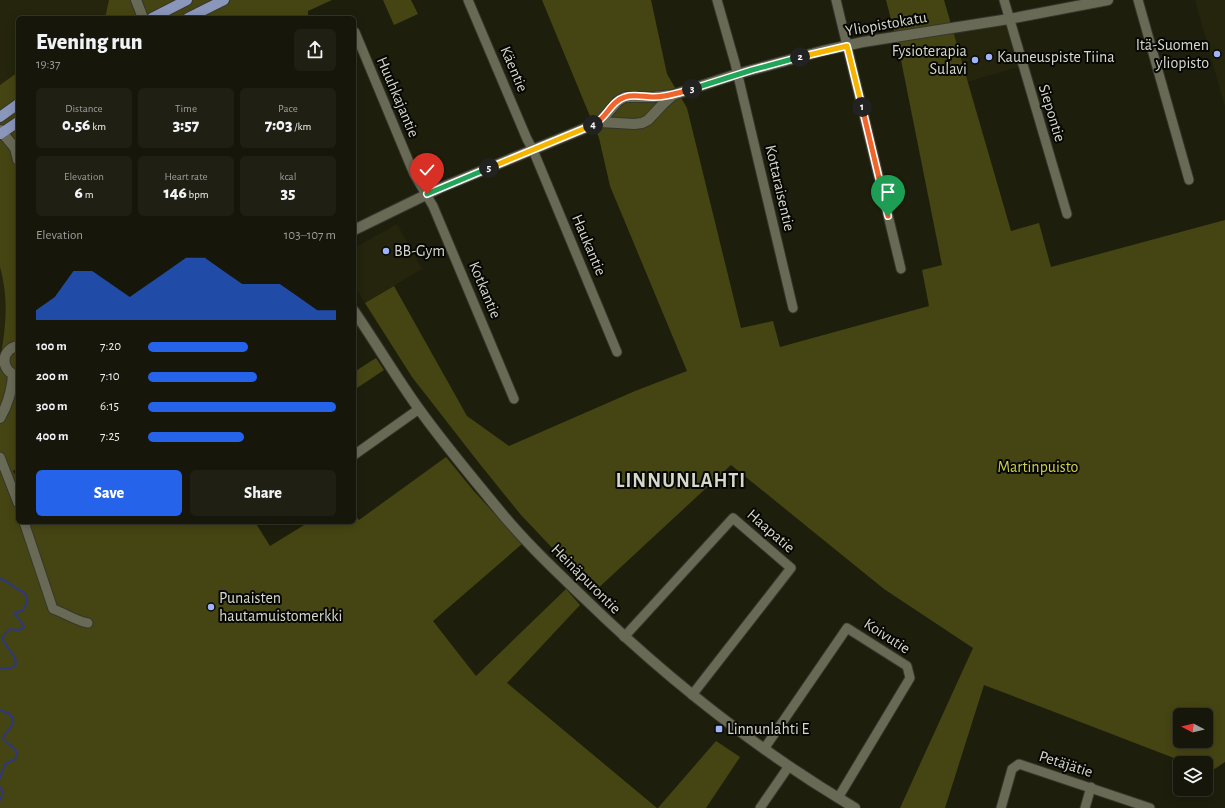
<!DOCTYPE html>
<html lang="en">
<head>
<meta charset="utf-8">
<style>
  :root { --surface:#16160a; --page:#1f1f13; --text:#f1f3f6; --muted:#9e9f9c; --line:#35352b; --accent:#2563eb }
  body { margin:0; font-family:"Alegreya Sans",sans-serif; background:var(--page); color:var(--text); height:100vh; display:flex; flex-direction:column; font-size:15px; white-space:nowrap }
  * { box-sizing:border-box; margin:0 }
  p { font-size:13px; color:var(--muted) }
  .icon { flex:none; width:22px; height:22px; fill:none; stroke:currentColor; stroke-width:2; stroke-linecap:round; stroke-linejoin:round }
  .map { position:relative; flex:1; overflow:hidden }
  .side { position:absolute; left:16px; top:16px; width:340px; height:508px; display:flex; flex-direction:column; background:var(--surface); border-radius:6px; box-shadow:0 2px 10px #0003,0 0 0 1px var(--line) }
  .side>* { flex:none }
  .needle { width:26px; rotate:277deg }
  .fabs { position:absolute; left:1173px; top:708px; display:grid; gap:8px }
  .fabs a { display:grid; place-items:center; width:40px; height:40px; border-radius:6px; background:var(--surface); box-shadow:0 2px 10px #0003,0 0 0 1px var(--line); font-size:20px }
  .pin { position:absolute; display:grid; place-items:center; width:34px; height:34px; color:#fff; margin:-41px -17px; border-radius:50% 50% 50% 0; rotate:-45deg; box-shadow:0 0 4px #0007 }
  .pin .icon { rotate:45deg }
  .km { position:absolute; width:20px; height:20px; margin:-10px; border-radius:50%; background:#222; color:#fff; font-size:11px; line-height:20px; text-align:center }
  .round { display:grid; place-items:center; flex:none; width:42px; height:42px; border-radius:6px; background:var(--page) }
  .headline { display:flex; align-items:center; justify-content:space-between; height:68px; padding:0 20px }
  h1 { font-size:22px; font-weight:800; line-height:30px }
  .figures { display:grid; grid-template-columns:repeat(3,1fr); gap:6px; height:68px; padding:4px 20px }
  .figures div { display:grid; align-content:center; border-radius:6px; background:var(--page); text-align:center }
  .figures b { font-size:17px; font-weight:800 }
  .figures small { font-size:11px; font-weight:400 }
  .figures p { font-size:11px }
  .chart { height:112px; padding:8px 20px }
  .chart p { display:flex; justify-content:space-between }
  .chart svg { width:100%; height:72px; margin-top:4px; fill:var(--accent); opacity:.7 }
  .primary-button { display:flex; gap:8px; margin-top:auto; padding:8px 20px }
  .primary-button a { flex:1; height:46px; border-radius:6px; background:var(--accent); color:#fff; font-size:16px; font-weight:800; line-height:46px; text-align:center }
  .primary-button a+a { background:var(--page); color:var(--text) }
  ul { padding:0 20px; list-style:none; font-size:13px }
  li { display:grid; grid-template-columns:64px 48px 1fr; align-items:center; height:30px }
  li i { height:10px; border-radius:5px; background:var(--accent) }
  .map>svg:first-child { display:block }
</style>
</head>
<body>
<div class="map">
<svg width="1225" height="808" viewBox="0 0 1225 808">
  <rect width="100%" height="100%" fill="#1e1e0d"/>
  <g fill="#24250c">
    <path d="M0 0H109L110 2 105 18H18V72L0 85Z"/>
    <path d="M1195 0H1225V107Z"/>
    <path d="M1009 19 1022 66 967 82 951 27Z"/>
    <path d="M397 224 422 269 365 303 354 285V248Z"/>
    <path d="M0 267 4 281 6 307 5 331 0 359Z"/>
  </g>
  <g fill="#454513" fill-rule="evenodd">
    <path d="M109 0H332L308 11V18H105Z"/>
    <path d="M383 0H411L418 14 394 25Z"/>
    <path d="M542 0H651L667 74 687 108 741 328 773 321 780 347 929 306 922 270 942 265 900 55 886 0H944L1011 231 1039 223 1051 267 1225 220V762L1210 772 1206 770V763H1187L984 685 945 808H900L973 648 884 589 731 465 594 592 521 515 479 463 412 377 365 303 394 286 467 416 509 446 635 391 687 371 610 186 599 138ZM1180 715H1206V741H1180Z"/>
    <path d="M18 72V468L13 471 18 480V522H39L41 525 47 522H255L270 546 309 522H354V514L359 520 446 457 473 490 522 544 433 621 476 676 566 589 580 605 507 683 657 808H0V359C6 328 9 299 0 267V85Z"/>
    <path d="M376 358 384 370 354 390V372Z"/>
    <path d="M716 741 740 757 706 808H658Z"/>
  </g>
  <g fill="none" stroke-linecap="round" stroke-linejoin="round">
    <g stroke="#2d3881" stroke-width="2">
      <path d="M0 579C7 580 9 584 14 587 17 589 20 590 23 592 29 596 27 605 23 610L15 613V614L24 626 23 628 18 630 10 629 2 637 3 640 15 658 16 664 11 668H0"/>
      <path d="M0 710 8 713 12 717C15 727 5 731 3 739 7 745 15 746 17 753L15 759 5 764 0 778"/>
      <path d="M0 787 3 792 0 800"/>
    </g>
    <defs>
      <g id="minor">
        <path d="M468 0 527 139 533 150 617 352"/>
        <path d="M717 0 735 63 793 308"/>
        <path d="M836 0 901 269"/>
        <path d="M1004 0 1067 214"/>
        <path d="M1138 0 1189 180"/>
        <path d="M355 32 414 174 433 206 514 399"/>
        <path d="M354 455 419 409"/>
        <path d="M0 457 18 503"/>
        <path d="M24 522 53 609C65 613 76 621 88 623"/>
        <path d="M624 637 733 518 791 568 692 695"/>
        <path d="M764 749 847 628 907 666 910 678 838 798"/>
        <path d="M760 808 789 766"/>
        <path d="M1001 808 1012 769 1019 764 1150 808"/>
        <path d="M1085 808 1091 787"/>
      </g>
      <g id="tertiary">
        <path d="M136 0 143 18"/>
        <path d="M600 122 618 101 625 97H653L673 95 737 74 822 51 863 42 1009 19 1108 0"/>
        <path d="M354 230 440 188 600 122 634 124 642 123 648 120 663 104 673 95"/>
        <path d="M354 311C376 343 396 377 419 409 444 444 472 477 499 510 525 542 555 570 584 598 666 678 757 750 855 808"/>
      </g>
      <g id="secondary">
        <path d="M0 130 15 148 18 160"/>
        <path d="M18 346C0 349 0 372 18 376"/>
        <path d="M0 418C8 404 12 390 13 375"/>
      </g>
      <g id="primary">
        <path d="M152 18 187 0"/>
        <path d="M188 18 224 0"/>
        <path d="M0 117 18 104"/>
        <path d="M0 134 18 122"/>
      </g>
    </defs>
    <use href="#minor" stroke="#36362d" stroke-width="11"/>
    <use href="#tertiary" stroke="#36362d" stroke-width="12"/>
    <use href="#secondary" stroke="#36362d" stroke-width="12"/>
    <use href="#primary" stroke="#36362d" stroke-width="12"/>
    <use href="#minor" stroke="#696a56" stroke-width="9"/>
    <use href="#tertiary" stroke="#696a56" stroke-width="10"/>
    <use href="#secondary" stroke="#696a56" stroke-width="10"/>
    <use href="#primary" stroke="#8a96ba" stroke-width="10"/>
  </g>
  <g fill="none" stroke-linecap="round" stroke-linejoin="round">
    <defs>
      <path id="split-1" d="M862 107 888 216"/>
      <path id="split-2" d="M800 57 847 46 862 107"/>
      <path id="split-3" d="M692 89 752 70 800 57"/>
      <path id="split-4" d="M593 125C606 119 611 101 625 97 634 94 644 97 653 97 667 97 679 93 692 89"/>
      <path id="split-5" d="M489 168 593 125"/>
      <path id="split-6" d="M427 194 489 168"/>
    </defs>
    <use href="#split-1" stroke="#fff" stroke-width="8"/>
    <use href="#split-2" stroke="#fff" stroke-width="8"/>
    <use href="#split-3" stroke="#fff" stroke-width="8"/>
    <use href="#split-4" stroke="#fff" stroke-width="8"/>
    <use href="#split-5" stroke="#fff" stroke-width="8"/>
    <use href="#split-6" stroke="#fff" stroke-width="8"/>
    <use href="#split-1" stroke="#f0652b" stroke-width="5"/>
    <use href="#split-2" stroke="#f5b400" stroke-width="5"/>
    <use href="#split-3" stroke="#22a559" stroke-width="5"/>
    <use href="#split-4" stroke="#f0652b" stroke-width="5"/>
    <use href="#split-5" stroke="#f5b400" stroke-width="5"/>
    <use href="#split-6" stroke="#22a559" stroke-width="5"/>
  </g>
  <g fill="#a0b3fd" stroke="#070803" stroke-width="1.5">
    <circle cx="1217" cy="54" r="4"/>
    <circle cx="989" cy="57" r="4"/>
    <circle cx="975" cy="60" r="4"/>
    <circle cx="386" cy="251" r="4"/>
    <circle cx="211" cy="607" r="4"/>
    <rect x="715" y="725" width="8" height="8" rx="2"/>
  </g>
  <g text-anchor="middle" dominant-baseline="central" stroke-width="4" stroke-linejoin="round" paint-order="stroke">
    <g font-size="16" fill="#d7d8cd" stroke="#070803">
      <text transform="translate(886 24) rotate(-10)">Yliopistokatu</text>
      <text transform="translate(514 69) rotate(67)">Käentie</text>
      <text transform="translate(398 97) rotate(67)">Huuhkajantie</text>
      <text transform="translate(1052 113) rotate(73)">Siepontie</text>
      <text transform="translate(780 188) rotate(77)">Kottaraisentie</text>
      <text transform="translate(589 245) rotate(67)">Haukantie</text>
      <text transform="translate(485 290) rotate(67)">Kotkantie</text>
      <text transform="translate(771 531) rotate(41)">Haapatie</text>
      <text transform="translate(586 579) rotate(45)">Heinäpurontie</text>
      <text transform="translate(887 636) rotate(33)">Koivutie</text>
      <text transform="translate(1066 764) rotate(18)">Petäjätie</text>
    </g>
    <g font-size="16" fill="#d7d8cd" stroke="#070803" text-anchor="start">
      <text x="1209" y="45" text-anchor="end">Itä-Suomen<tspan x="1209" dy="18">yliopisto</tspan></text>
      <text x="967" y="51" text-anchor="end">Fysioterapia<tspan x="967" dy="18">Sulavi</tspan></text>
      <text x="997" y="57">Kauneuspiste Tiina</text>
      <text x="394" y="251">BB-Gym</text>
      <text x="219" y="598">Punaisten<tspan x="219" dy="18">hautamuistomerkki</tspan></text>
      <text x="727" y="729">Linnunlahti E</text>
    </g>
    <g font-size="16" fill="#cfd14c" stroke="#070803">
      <text x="1038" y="467">Martinpuisto</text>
    </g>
    <g font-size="20" font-weight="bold" letter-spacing="1" fill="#d7d8cd" stroke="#070803">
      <text x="681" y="481">LINNUNLAHTI</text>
    </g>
  </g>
</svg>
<div class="fabs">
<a><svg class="needle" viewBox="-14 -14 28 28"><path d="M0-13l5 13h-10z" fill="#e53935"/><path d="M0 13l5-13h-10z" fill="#9e9f9c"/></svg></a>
<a><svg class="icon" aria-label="layers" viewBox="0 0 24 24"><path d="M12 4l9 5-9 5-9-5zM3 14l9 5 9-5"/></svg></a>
</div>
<div class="pin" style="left:888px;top:216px;background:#1e9e55"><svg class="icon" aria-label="arrive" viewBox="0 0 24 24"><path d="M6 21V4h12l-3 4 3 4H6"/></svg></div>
<div class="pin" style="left:427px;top:194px;background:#d93025"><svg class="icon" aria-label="check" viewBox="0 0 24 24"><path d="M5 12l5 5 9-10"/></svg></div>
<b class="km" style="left:862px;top:107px">1</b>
<b class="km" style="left:800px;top:57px">2</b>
<b class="km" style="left:692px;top:89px">3</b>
<b class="km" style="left:593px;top:125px">4</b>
<b class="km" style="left:489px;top:168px">5</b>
<section class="side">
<div class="headline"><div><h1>Evening run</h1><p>19:37</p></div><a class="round"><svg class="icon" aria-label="share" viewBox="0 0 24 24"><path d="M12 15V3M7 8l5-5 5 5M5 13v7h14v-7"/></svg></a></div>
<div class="figures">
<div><p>Distance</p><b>0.56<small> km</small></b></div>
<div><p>Time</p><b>3:57</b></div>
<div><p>Pace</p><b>7:03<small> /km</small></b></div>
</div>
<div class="figures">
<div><p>Elevation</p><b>6<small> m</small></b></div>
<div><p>Heart rate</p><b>146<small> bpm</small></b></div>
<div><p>kcal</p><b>35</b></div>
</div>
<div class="chart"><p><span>Elevation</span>103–107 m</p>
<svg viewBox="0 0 160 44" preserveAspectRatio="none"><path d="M0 44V38L10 30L20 14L30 14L40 22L50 30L60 22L70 14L80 6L90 6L100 14L110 22L120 22L130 22L140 30L150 38L160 38V44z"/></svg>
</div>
<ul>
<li><b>100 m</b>7:20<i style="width:53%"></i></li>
<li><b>200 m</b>7:10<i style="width:58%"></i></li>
<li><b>300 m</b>6:15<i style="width:100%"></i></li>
<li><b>400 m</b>7:25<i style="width:51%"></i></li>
</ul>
<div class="primary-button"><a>Save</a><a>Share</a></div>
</section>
</div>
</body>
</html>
